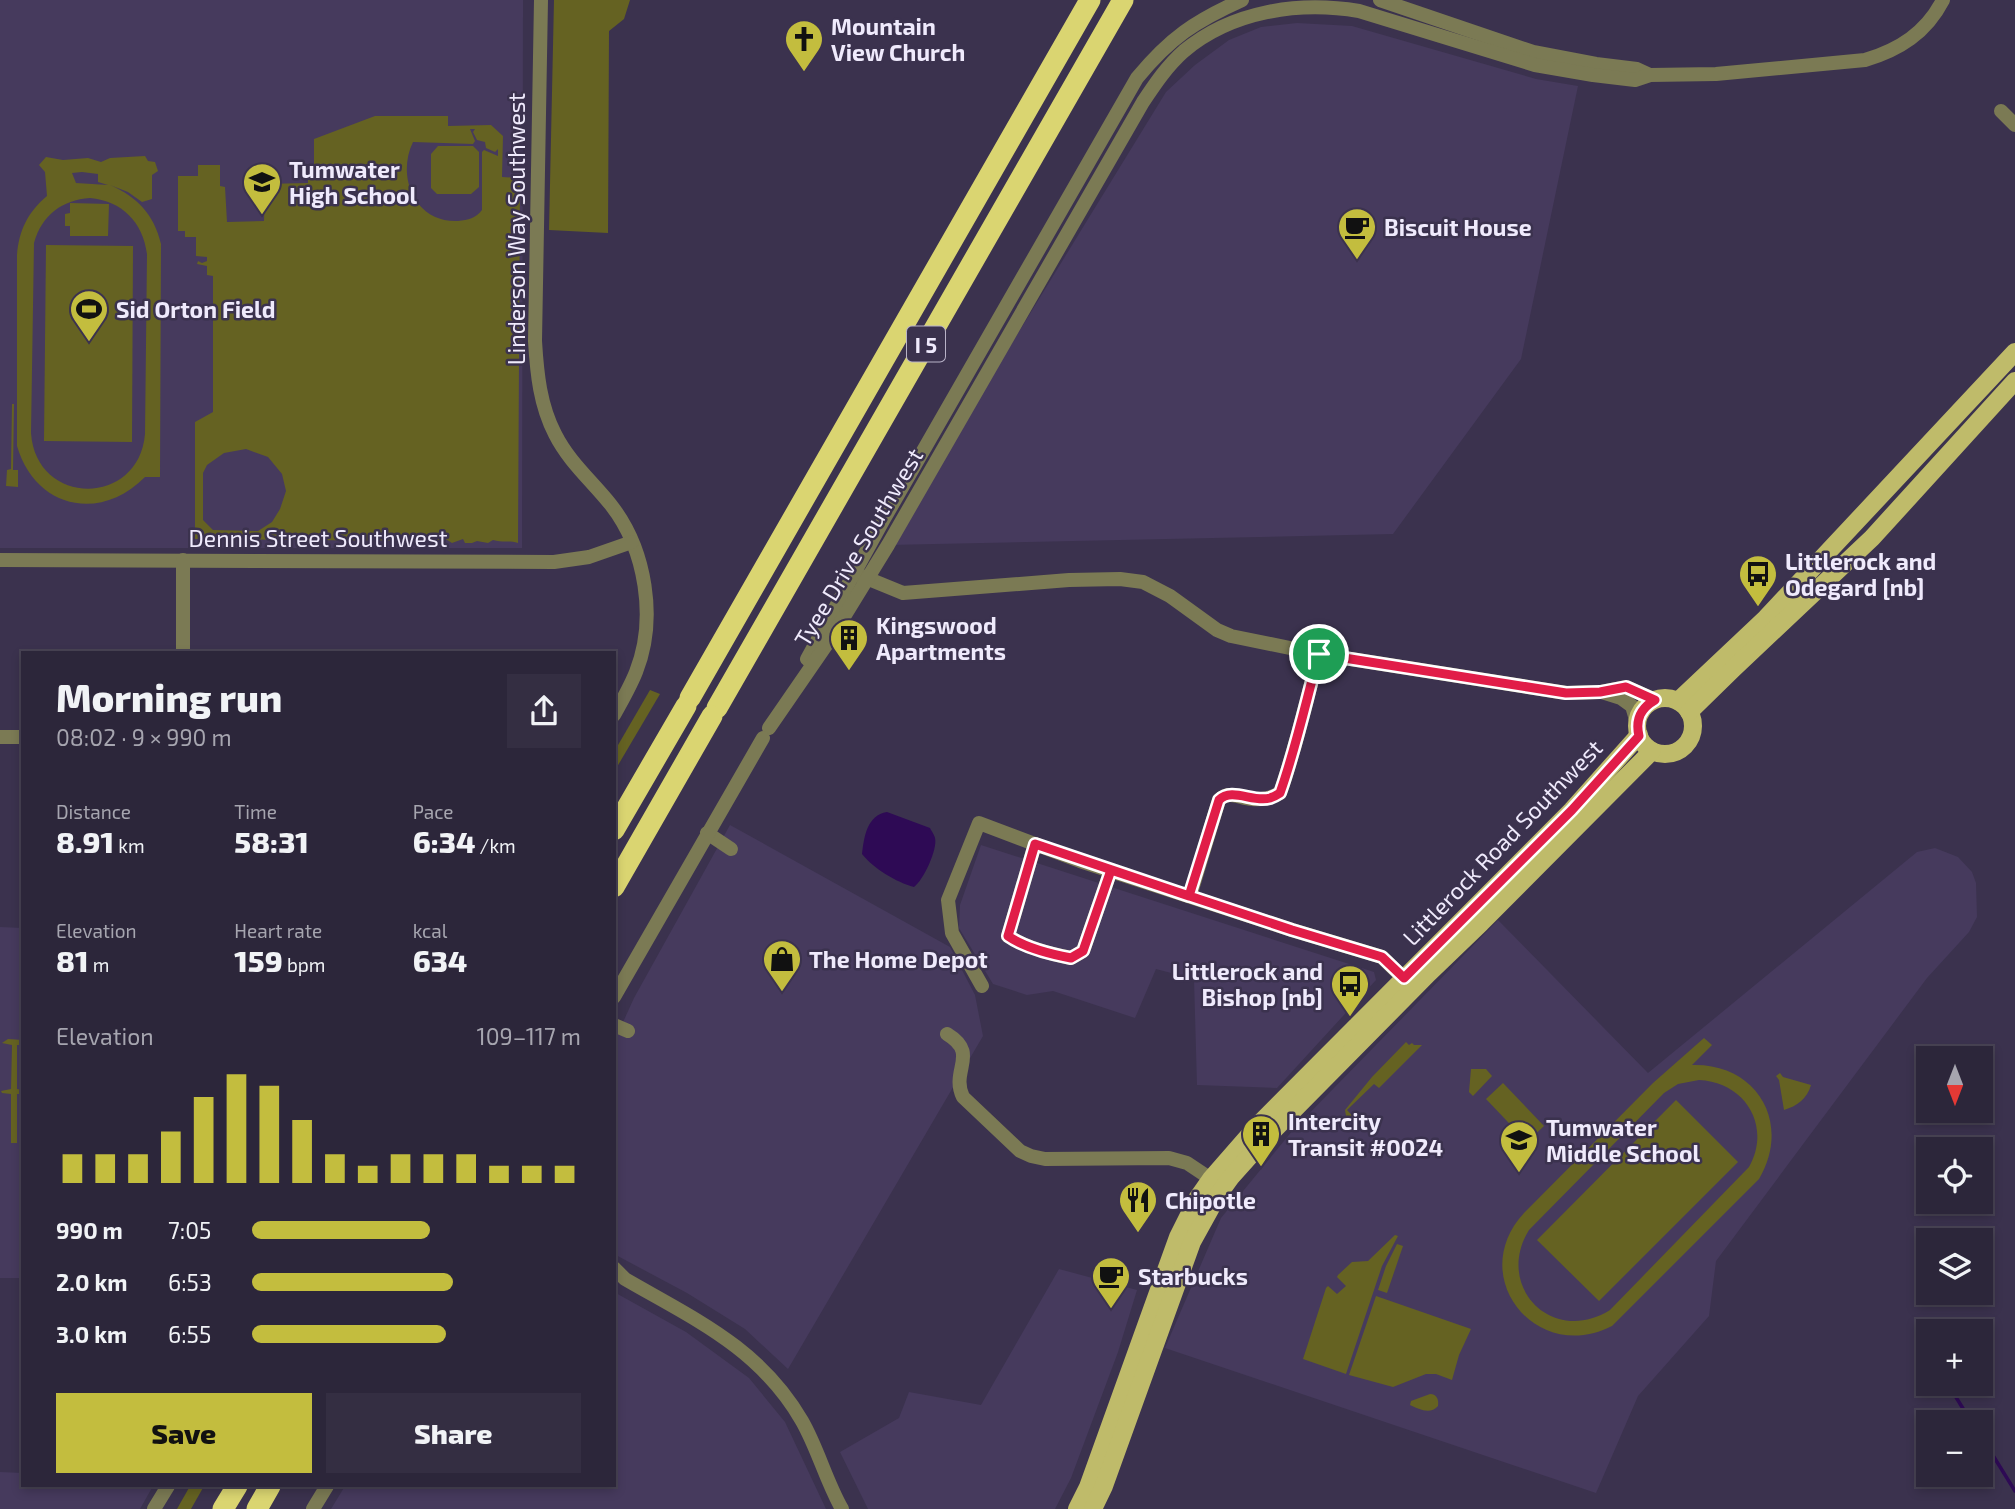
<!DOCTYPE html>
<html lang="en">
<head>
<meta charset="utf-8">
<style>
  :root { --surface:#2c263a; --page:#342e42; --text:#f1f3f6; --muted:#a6a5af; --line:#484354; --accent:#c3bd3e }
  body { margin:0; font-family:"Exo 2",sans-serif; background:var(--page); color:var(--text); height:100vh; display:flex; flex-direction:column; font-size:26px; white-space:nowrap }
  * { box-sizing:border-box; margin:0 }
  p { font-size:23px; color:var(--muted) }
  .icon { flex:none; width:38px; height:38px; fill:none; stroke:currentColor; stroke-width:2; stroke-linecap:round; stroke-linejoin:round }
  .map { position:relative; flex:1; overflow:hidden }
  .drawer { position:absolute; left:21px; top:651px; width:595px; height:836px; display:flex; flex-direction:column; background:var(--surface); border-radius:0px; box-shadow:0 4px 10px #0003,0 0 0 2px var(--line) }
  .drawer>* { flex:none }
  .needle { width:46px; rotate:180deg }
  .controls { position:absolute; left:1916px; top:1046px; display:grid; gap:14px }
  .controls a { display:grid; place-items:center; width:77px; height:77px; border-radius:0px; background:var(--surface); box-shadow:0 4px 10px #0003,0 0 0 2px var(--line); font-size:35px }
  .pin { position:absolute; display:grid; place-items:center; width:60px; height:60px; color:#fff; margin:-30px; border:4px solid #fff; border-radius:50%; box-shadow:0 2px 7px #0007 }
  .round { display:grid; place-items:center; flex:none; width:74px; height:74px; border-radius:0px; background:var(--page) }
  .headline { display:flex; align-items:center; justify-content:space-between; height:119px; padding:0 35px }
  h1 { font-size:38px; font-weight:800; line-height:52px }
  .figures { display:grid; grid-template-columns:repeat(3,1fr); gap:10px; height:119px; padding:7px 35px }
  .figures div { display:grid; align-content:center }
  .figures b { font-size:30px; font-weight:800 }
  .figures small { font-size:19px; font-weight:400 }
  .figures p { font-size:19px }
  .chart { height:196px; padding:14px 35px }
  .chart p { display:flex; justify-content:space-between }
  .chart svg { width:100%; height:126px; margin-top:7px; stroke:var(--accent); stroke-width:6 }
  .action { display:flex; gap:14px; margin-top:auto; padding:14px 35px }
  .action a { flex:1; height:80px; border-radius:0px; background:var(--accent); color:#111; font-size:28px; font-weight:800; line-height:80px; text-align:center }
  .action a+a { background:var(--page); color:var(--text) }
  ul { padding:0 35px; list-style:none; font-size:23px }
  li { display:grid; grid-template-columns:112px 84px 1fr; align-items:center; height:52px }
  li i { height:18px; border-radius:9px; background:var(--accent) }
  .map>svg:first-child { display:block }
</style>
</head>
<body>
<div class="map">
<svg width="2015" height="1509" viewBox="0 0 2015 1509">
  <rect width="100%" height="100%" fill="#3b324e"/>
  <g fill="#463a5d">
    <path d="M0 0H523L522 548H0Z"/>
    <path d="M1297 23 1352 26 1536 79 1578 86 1521 359 1393 534 888 545 1166 92 1195 65 1229 40 1261 27Z"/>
    <path d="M730 825 950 947 975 995 983 1036 788 1369 745 1329 687 1293 614 1254V1042L634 998Z"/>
    <path d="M981 845 1374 972 1376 980 1277 1088 1197 1085 1194 979 1156 969 1135 1018 1053 991 1027 995 993 984 959 928 960 905Z"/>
    <path d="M1935 848 1958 857 1972 872 1976 883 1977 917 1969 932 1927 978 1716 1261 1709 1316 1638 1396 1596 1493 1165 1348 1221 1218 1293 1130 1498 920 1648 1073 1917 852Z"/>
    <path d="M0 927 23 928V1278H0Z"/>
    <path d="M1059 1269 1137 1290 1118 1352 1071 1478 1055 1509H868L840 1452 899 1418 909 1392 981 1405Z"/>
    <path d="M614 1292 686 1332 749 1378 785 1422 826 1509H331L345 1486H614Z"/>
    <path d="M0 1472 23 1473V1486H153L140 1509H0Z"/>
  </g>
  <g fill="#656222" fill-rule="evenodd">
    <path d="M554 0H630L624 19 609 31 608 233 549 230Z"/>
    <path d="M375 116H448V126L491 125 503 136 502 177 520 178 518 543C509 540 502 543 493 540L488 543 477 541 472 543H465L463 539 452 543 444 538 434 543 430 539H425L418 543 413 539 408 541 195 539V422L213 412V276L207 275V266L197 264 198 261 202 263 207 261V257L196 256V237H185V231H178V176H198V165H220V186L225 187 227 222 264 221 265 184 308 183V177L314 176V139ZM470 129H475L473 132 477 140 485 142 486 148 495 152 498 149V156L484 150 482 152V210C476 218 468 220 458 221 415 223 396 177 413 142L473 144 475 141ZM246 449 268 457 282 474 286 491 280 509 272 522 258 531 213 530 203 520V473L207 465 224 453Z"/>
    <path d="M438 146H473L479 152V187L471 194H437L431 188V154Z"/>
    <path d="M145 156 148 161 155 162 158 171 152 175V199L142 202 128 192 110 185C137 197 154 214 161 244L160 477H145C100 523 35 508 17 446V255C19 230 28 212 47 196L45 172 39 165 46 157 63 160 88 158 101 162 110 158ZM82 172 98 174V182L108 185 76 183 72 173ZM90 198C122 201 143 222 147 254L145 434C139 507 36 507 31 433L34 243C42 215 62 200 90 198Z"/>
    <path d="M70 203 109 204 108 236H70V226H65V214L70 213Z"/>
    <path d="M46 245 133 246 132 442 44 441Z"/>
    <path d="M12 404H14L13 470H18V487L6 486 7 470 11 469Z"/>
    <path d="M650 690 660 694 614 772V752Z"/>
    <path d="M1704 1038 1712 1045 1692 1065C1757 1063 1792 1123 1759 1179L1612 1326C1537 1365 1465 1277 1524 1213L1653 1083ZM1699 1080C1745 1082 1772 1126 1749 1167L1610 1310C1553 1346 1494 1287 1529 1230L1664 1093 1678 1084Z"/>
    <path d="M8 1039 23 1040V1045H17V1089L23 1090V1094H17V1143H11V1094L2 1093 1 1091 11 1089 12 1045 2 1043Z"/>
    <path d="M1406 1042 1409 1045 1412 1043 1414 1045H1422L1379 1088 1374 1084 1347 1110 1357 1121 1354 1124 1346 1116 1345 1110 1372 1077Z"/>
    <path d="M1471 1069H1486L1492 1076 1473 1096 1469 1092Z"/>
    <path d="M1780 1073 1783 1077 1811 1085C1807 1099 1797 1106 1784 1110L1779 1080 1776 1076Z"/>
    <path d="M1503 1083 1544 1126 1527 1142 1486 1099Z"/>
    <path d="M1676 1100 1738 1162 1599 1301 1537 1240Z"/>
    <path d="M1395 1235 1398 1236 1382 1266 1346 1374 1303 1359 1326 1288 1328 1286 1337 1294 1346 1286 1337 1277 1338 1275 1352 1262 1368 1261Z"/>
    <path d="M1397 1244 1403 1246 1387 1293 1378 1290 1386 1266Z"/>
    <path d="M1376 1296 1471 1329 1459 1355 1452 1380 1436 1374H1426L1393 1387 1349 1375Z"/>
    <path d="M1430 1394C1437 1394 1439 1400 1438 1406 1430 1415 1419 1409 1410 1405L1411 1401Z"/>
    <path d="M190 1486H204L191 1509H177Z"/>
  </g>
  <path fill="#2e0a55" d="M887 812 930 828C931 830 935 836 935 838 938 849 923 881 914 887 896 882 874 869 862 854 864 837 867 815 887 812Z"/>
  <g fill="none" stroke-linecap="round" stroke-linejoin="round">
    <g stroke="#2e0a55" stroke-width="3.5">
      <path d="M1954 1394 1972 1423"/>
      <path d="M1981 1436 2015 1491"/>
    </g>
    <g stroke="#7b7a54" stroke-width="14">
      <path d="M541 0 535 341C537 374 540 405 555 434 569 462 592 481 611 505 646 550 657 619 636 672 630 687 622 701 614 715"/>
      <path d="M1380 0 1533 52 1596 64 1637 69 1650 75"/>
      <path d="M2001 111 2015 125"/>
      <path d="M0 560 554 562 589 557 632 542"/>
      <path d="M859 575 903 593 1069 580 1120 579 1143 582 1170 596 1217 630 1231 636 1319 654 1566 693 1600 692 1626 687 1655 700"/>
      <path d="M183 653V560"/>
      <path d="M807 659 884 519 1137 78C1170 38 1195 21 1242 0"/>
      <path d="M1602 692 1621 698 1632 706 1637 723"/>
      <path d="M769 728 829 641 888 545 1143 102C1155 84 1167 66 1184 51 1232 11 1298 1 1359 11L1535 65 1593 75 1635 80 1650 75 1716 74 1865 60C1899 50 1926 33 1943 0"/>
      <path d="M0 737H23"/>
      <path d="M707 833 731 849"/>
      <path d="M1035 844 1008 936C1026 948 1050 954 1071 958L1083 951 1111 870"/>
      <path d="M1190 896 1219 800C1229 790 1239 798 1252 799 1263 800 1270 798 1280 793 1296 748 1306 701 1319 654"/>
      <path d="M982 986 952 933 948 900 979 823 1080 861 1292 930 1382 957 1403 978"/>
      <path d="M614 997 763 738"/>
      <path d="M614 1025 628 1031"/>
      <path d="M947 1034C980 1054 950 1070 963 1097L1020 1151 1031 1156 1045 1159 1169 1158 1187 1163 1211 1179"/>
      <path d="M614 1268 625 1279C694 1319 760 1348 802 1421 818 1449 826 1481 842 1509"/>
      <path d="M154 1509 168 1486"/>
      <path d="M313 1509 327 1486"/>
    </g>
    <g stroke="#bfbb6a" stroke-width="18">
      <circle cx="1665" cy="726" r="28"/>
      <path d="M1678 701 1766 618 2015 352"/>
      <path d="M1689 712 1733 669 1872 538 2015 381"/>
      <path d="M1077 1509 1088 1487 1178 1237 1197 1199 1211 1179 1259 1124 1572 810 1639 735"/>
      <path d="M1093 1509 1104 1486 1192 1242 1218 1195 1231 1177 1265 1139 1429 973 1481 923 1652 751"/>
    </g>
    <g stroke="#dad571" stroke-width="21">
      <path d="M690 698 1090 0"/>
      <path d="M717 708 1123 0"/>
      <path d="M614 830 686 706"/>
      <path d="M614 887 712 716"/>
      <path d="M223 1509 237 1486"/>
      <path d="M257 1509 270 1486"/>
    </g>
  </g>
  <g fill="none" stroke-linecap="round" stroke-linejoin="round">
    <defs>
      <path id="route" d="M1319 654C1306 701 1296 748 1280 793 1277 795 1273 797 1270 798 1253 803 1232 787 1219 800L1189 896 1035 844 1008 936C1025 948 1050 954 1071 958L1083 951 1111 870 1292 930 1382 957 1404 978 1572 810 1639 736C1635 719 1641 708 1655 700L1626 687 1600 692 1566 693 1319 654"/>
    </defs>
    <use href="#route" stroke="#fff" stroke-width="14"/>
    <use href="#route" stroke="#e11d48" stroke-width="9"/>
  </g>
  <defs>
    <symbol id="church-pin" viewBox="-11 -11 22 30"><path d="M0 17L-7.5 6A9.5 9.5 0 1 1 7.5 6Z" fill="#c3bd3e" stroke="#3b324e"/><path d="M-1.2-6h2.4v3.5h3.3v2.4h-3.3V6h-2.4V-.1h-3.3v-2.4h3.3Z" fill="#111"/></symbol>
    <symbol id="school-pin" viewBox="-11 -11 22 30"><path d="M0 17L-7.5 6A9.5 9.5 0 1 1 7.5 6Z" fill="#c3bd3e" stroke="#3b324e"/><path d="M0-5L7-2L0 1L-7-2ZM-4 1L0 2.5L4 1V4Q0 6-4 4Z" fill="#111"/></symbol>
    <symbol id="cafe-pin" viewBox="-11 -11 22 30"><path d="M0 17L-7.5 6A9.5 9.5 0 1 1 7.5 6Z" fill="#c3bd3e" stroke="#3b324e"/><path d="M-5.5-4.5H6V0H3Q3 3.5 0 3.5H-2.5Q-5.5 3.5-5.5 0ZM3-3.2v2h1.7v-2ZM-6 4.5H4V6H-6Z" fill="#111"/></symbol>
    <symbol id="stadium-pin" viewBox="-11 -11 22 30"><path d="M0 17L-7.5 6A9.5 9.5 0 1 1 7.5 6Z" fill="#c3bd3e" stroke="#3b324e"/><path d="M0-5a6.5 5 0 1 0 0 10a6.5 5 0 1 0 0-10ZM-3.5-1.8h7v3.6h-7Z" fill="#111"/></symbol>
    <symbol id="bus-pin" viewBox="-11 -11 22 30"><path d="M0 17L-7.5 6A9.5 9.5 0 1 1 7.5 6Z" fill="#c3bd3e" stroke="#3b324e"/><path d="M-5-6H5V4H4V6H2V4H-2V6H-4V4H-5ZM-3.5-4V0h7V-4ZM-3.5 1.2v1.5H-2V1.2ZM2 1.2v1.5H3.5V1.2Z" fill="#111"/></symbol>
    <symbol id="building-pin" viewBox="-11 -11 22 30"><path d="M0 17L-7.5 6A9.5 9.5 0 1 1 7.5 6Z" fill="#c3bd3e" stroke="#3b324e"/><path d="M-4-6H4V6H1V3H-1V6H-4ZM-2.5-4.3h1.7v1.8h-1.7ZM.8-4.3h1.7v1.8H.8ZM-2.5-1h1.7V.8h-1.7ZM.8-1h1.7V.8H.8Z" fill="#111"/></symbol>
    <symbol id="shop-pin" viewBox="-11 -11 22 30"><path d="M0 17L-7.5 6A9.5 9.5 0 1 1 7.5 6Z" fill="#c3bd3e" stroke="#3b324e"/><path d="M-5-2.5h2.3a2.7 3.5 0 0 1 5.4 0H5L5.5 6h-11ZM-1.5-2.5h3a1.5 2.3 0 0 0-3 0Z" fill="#111"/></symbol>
    <symbol id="restaurant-pin" viewBox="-11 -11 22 30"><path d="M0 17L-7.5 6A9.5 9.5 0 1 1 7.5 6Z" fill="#c3bd3e" stroke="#3b324e"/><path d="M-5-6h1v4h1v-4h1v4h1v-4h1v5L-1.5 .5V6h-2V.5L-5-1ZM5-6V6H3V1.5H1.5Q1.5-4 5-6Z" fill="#111"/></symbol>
  </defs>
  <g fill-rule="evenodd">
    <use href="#church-pin" x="782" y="17" width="44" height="60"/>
    <use href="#school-pin" x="240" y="160" width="44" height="60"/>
    <use href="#cafe-pin" x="1335" y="205" width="44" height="60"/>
    <use href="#stadium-pin" x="67" y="287" width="44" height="60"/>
    <use href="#bus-pin" x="1736" y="552" width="44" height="60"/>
    <use href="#building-pin" x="827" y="616" width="44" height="60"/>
    <use href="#shop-pin" x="760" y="937" width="44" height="60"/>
    <use href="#bus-pin" x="1328" y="962" width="44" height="60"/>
    <use href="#building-pin" x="1239" y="1112" width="44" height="60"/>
    <use href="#school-pin" x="1497" y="1118" width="44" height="60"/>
    <use href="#restaurant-pin" x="1116" y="1178" width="44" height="60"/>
    <use href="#cafe-pin" x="1089" y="1254" width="44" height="60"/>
  </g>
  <g text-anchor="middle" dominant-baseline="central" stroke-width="5" stroke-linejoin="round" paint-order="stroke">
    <rect fill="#3b324e" stroke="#b9b3c8" stroke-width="2" x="907" y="326.5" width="38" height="35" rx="5"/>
    <g font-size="21" font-weight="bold" fill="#efeafc">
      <text x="926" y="344">I 5</text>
    </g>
    <g font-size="23" font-weight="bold" fill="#efeafc" stroke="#3b324e" text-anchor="start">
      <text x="831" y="26">Mountain<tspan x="831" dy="26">View Church</tspan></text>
      <text x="289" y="169">Tumwater<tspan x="289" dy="26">High School</tspan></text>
      <text x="1384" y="227">Biscuit House</text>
      <text x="116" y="309">Sid Orton Field</text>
      <text x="1785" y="561">Littlerock and<tspan x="1785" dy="26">Odegard [nb]</tspan></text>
      <text x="876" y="625">Kingswood<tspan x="876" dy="26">Apartments</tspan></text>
      <text x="809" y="959">The Home Depot</text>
      <text x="1323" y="971" text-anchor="end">Littlerock and<tspan x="1323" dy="26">Bishop [nb]</tspan></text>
      <text x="1288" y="1121">Intercity<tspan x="1288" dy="26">Transit #0024</tspan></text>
      <text x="1546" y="1127">Tumwater<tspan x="1546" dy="26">Middle School</tspan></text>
      <text x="1165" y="1200">Chipotle</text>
      <text x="1138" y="1276">Starbucks</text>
    </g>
    <g font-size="23" fill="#efeafc" stroke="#3b324e">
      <text transform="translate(516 229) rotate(-90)">Linderson Way Southwest</text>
      <text x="318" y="538">Dennis Street Southwest</text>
      <text transform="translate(858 547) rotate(-59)">Tyee Drive Southwest</text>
      <text transform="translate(1502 842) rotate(-46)">Littlerock Road Southwest</text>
    </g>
  </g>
</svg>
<div class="controls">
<a><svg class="needle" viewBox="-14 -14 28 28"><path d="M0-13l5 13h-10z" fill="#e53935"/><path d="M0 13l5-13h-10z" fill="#a6a5af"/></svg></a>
<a><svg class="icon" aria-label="locate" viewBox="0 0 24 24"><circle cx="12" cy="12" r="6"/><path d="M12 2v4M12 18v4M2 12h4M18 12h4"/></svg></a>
<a><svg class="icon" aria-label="layers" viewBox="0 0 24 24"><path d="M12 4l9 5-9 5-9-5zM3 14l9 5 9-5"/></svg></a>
<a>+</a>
<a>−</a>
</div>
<div class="pin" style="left:1319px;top:654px;background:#1e9e55"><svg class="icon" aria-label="arrive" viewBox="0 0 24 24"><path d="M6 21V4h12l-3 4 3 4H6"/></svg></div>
<section class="drawer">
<div class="headline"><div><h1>Morning run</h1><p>08:02 · 9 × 990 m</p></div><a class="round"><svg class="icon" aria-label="share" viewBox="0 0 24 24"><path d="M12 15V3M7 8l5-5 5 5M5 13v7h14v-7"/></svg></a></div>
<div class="figures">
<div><p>Distance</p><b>8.91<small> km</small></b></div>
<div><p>Time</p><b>58:31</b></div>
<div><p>Pace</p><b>6:34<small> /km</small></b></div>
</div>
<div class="figures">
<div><p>Elevation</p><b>81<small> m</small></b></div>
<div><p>Heart rate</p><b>159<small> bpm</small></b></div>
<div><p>kcal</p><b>634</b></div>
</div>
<div class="chart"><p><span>Elevation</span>109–117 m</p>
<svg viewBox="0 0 160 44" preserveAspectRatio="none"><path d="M5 44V34M15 44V34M25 44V34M35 44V26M45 44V14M55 44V6M65 44V10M75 44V22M85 44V34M95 44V38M105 44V34M115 44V34M125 44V34M135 44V38M145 44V38M155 44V38"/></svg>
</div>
<ul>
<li><b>990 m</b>7:05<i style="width:54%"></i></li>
<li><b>2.0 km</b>6:53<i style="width:61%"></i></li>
<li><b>3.0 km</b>6:55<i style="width:59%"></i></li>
</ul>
<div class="action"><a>Save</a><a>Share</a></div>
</section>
</div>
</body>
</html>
